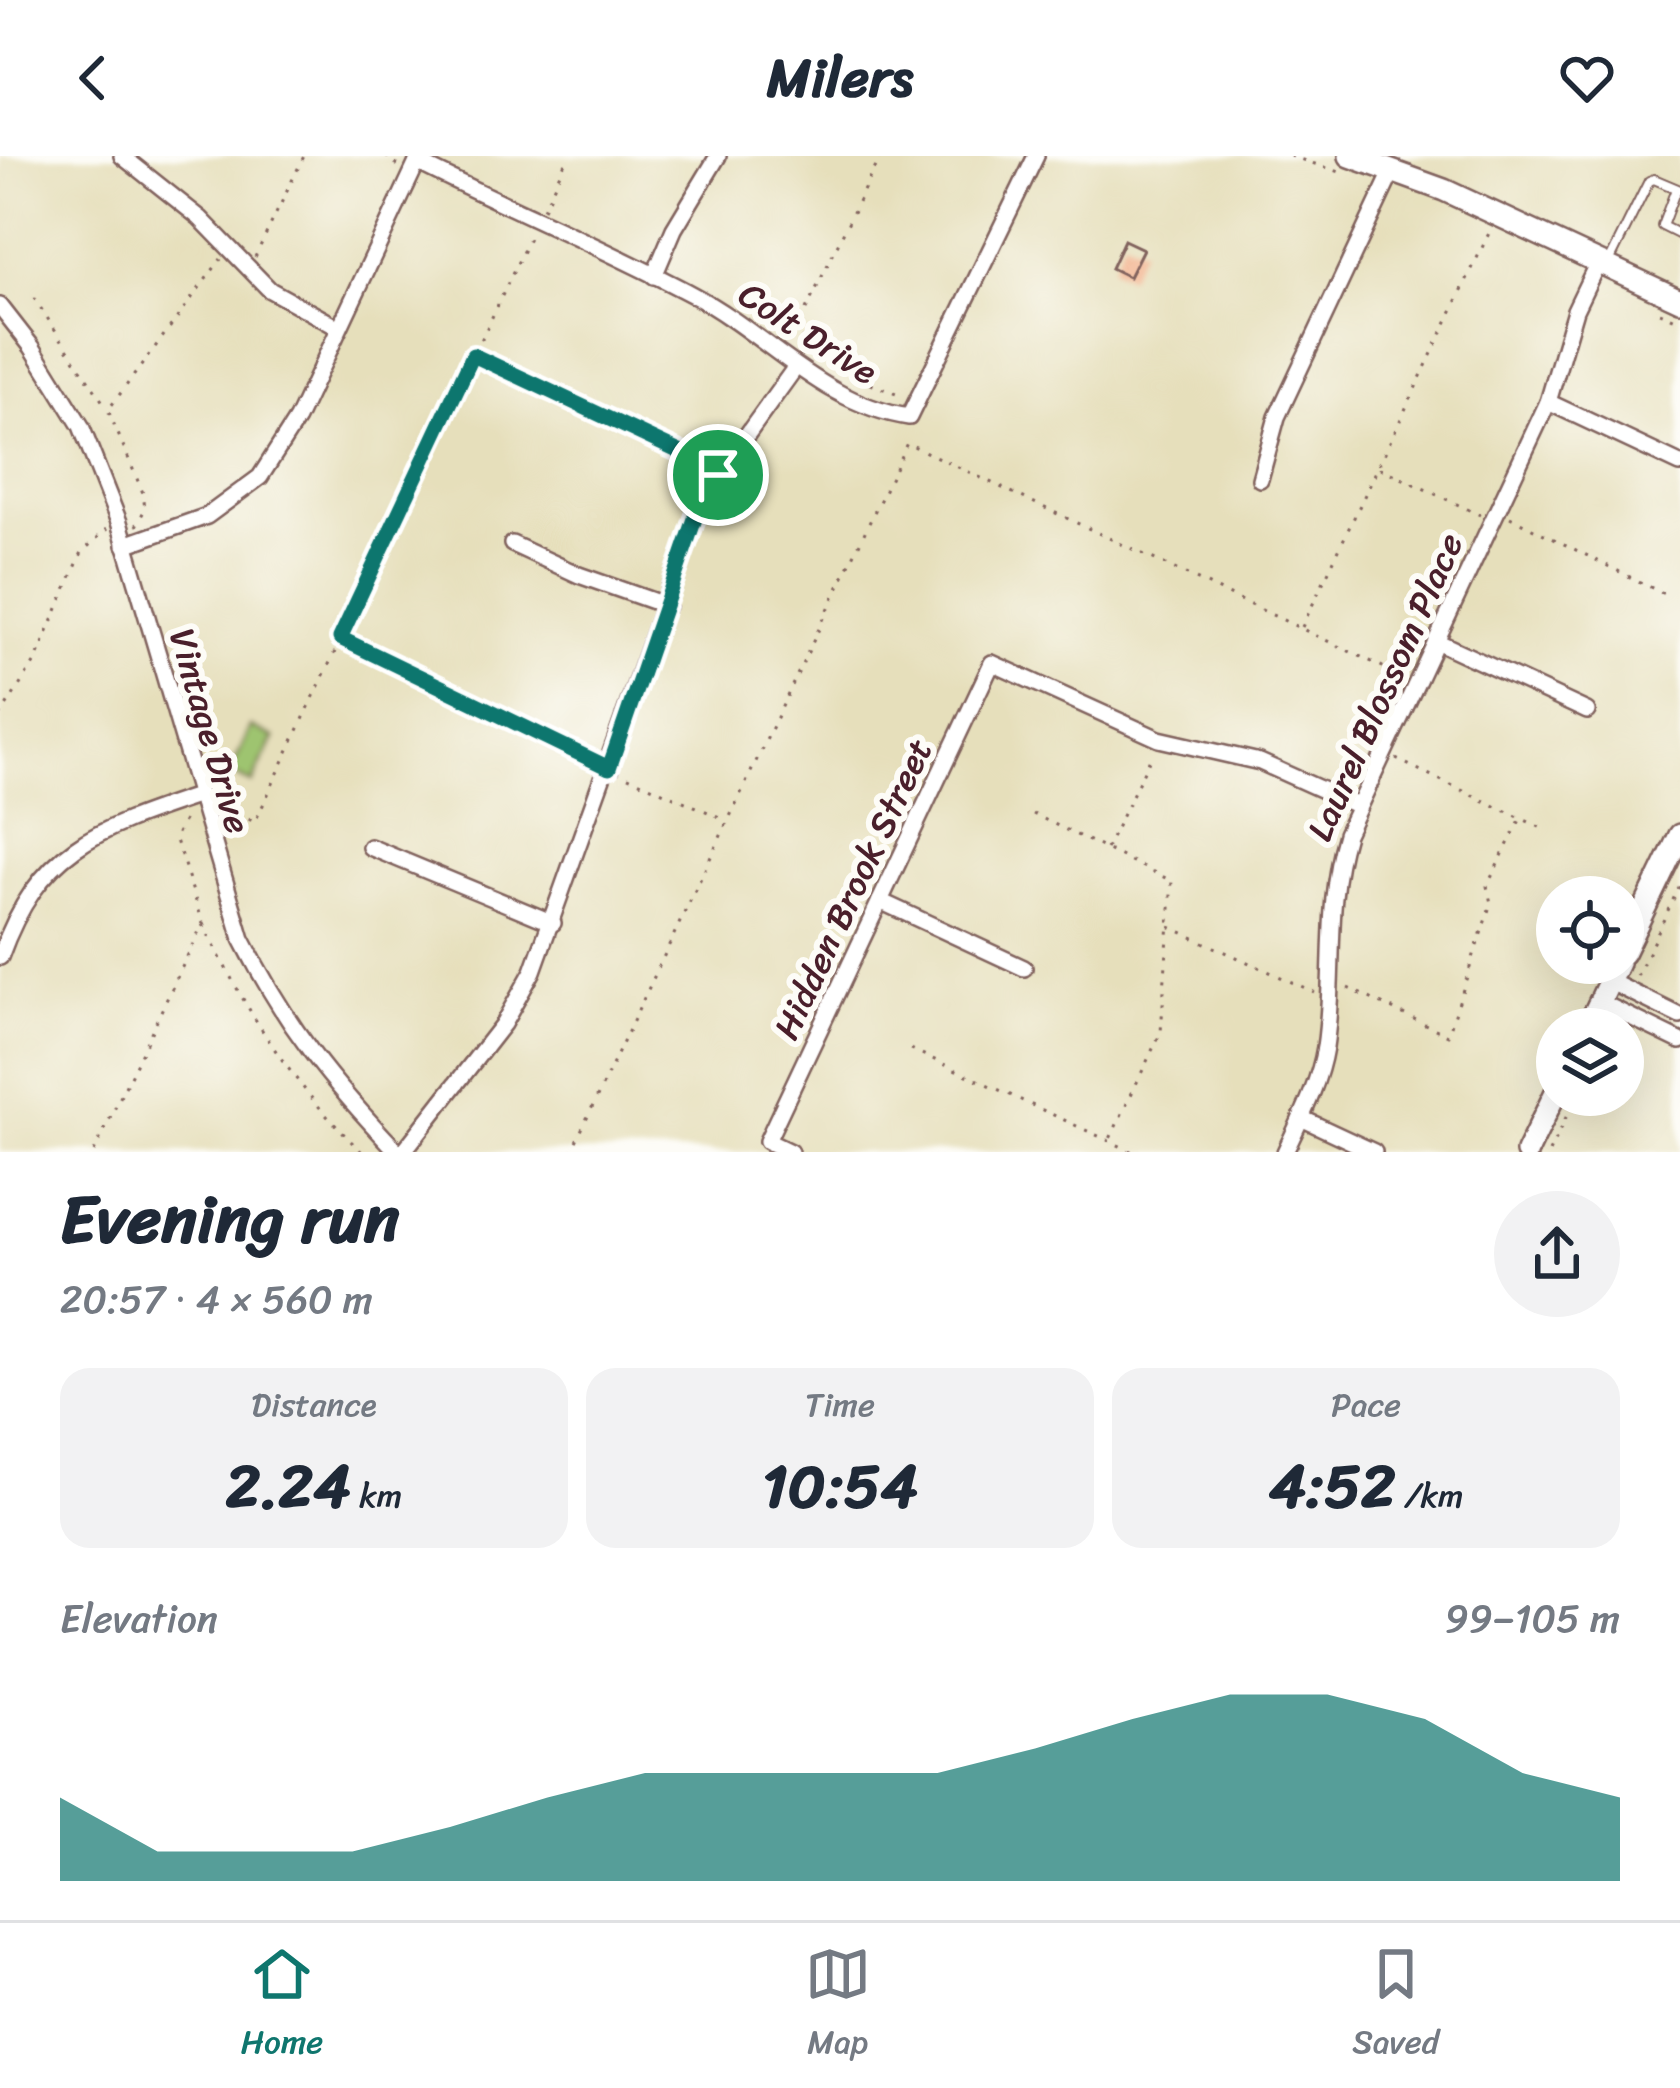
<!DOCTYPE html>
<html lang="en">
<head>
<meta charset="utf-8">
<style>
  :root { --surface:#fff; --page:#f2f2f3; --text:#1f2937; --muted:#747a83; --line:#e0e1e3; --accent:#0f766e }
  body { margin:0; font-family:Sriracha,sans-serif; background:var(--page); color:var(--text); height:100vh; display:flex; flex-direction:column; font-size:45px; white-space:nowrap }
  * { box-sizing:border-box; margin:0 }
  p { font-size:39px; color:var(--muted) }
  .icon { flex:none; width:66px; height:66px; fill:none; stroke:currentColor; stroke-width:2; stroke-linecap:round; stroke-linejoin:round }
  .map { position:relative; height:996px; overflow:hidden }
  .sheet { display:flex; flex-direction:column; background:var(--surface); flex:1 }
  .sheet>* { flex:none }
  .tools { position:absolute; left:1536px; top:720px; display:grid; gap:24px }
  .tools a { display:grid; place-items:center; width:108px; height:108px; border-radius:50%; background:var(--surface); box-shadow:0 12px 48px #0002; font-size:60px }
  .pin { position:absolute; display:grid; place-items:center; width:102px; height:102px; color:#fff; margin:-51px; border:6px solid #fff; border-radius:50%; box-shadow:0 3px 12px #0007 }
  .round { display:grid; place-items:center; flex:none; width:126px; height:126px; border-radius:63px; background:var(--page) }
  .head { display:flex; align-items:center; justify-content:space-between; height:204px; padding:0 60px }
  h1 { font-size:66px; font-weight:700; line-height:90px }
  .figures { display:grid; grid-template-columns:repeat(3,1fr); gap:18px; height:204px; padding:12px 60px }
  .figures div { display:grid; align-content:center; border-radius:30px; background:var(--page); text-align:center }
  .figures b { font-size:60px; font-weight:700 }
  .figures small { font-size:33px; font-weight:400 }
  .figures p { font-size:33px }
  .chart { height:336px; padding:24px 60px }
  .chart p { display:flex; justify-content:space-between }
  .chart svg { width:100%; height:216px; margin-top:12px; fill:var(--accent); opacity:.7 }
  header { display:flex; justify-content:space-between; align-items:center; height:156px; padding:0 60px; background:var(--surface); font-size:54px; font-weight:700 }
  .menu { display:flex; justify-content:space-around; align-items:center; height:168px; border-top:3px solid var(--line); background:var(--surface); font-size:33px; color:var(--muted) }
  .menu a { display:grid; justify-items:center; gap:6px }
  .menu .selected { color:var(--accent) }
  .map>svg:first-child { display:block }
</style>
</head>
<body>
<header><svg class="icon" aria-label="back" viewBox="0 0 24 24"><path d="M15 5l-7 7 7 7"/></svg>Milers<svg class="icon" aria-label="heart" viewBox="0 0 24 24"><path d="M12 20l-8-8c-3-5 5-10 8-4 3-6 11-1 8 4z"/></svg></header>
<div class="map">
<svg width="1680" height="996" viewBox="0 0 1680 996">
  <rect width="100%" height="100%" fill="#fdfcf7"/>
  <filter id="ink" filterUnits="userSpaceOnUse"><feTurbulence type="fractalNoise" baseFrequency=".00833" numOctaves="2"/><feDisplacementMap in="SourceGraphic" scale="24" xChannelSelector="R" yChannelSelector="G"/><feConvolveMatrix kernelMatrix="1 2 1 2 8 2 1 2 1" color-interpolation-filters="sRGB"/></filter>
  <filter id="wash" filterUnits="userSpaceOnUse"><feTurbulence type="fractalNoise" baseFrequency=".004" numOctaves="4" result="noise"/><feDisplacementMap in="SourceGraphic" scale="48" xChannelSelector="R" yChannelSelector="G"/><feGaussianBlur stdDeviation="2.7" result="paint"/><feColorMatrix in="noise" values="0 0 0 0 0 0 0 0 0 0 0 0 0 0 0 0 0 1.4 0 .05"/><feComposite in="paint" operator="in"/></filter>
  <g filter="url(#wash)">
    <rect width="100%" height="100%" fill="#e6dfbb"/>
    <path fill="#9ec46f" stroke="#74724d" stroke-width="3" d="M251 571 274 582 252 627 230 617Z"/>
    <g id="blocks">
      <path fill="#f2b28d" d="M1124 84 1143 93 1129 121 1111 112Z"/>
    </g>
  </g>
  <g filter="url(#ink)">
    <use href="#blocks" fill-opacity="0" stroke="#81625d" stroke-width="3"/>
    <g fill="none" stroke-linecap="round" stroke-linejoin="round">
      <defs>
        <g id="service">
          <path d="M1676 33 1662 70 1680 79"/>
          <path d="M1608 108 1649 25 1654 23 1680 34"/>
        </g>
        <g id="minor">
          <path d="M122 0 200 62 270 134 339 172"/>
          <path d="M417 6C508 52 603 91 693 139 768 179 822 248 909 261L1036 0"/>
          <path d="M654 120 674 73 718 0"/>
          <path d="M0 150 32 191 81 270 119 366 242 783C286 870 331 926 398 996"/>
          <path d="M1548 246 1680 308"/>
          <path d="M1260 323 1277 261 1393 14"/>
          <path d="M512 388 579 419 667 450"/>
          <path d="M125 389 207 360 260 321 297 263 420 0"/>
          <path d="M1436 485 1587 555"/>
          <path d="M370 691 553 767"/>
          <path d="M880 745 1024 812"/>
          <path d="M0 801C39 693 95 674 197 640"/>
          <path d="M1609 825 1680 860"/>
          <path d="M1600 846 1680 885"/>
          <path d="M1301 962 1374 996"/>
          <path d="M403 996 503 868 533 815 698 354 718 319 795 212"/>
          <path d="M790 996 767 985 992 507 1159 583 1260 606 1358 650"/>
          <path d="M1285 996C1301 962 1319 928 1325 891 1336 817 1324 753 1346 678L1548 246 1575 154 1598 106"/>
        </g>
        <g id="tertiary">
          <path d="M1350 0 1444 34 1680 144"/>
          <path d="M1623 797 1680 679"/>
          <path d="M1587 873 1618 807"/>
          <path d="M1527 996 1557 934"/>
        </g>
      </defs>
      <use href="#service" stroke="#81625d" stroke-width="12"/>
      <use href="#minor" stroke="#81625d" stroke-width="20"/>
      <use href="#tertiary" stroke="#81625d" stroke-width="26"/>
      <g stroke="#81625d" stroke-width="3" stroke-dasharray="3 9" stroke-linecap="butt">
        <path d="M386 0 398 10"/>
        <path d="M880 0 795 177 856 222 901 240"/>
        <path d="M1290 0 1343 17"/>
        <path d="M543 53 568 0"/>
        <path d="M255 101 304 0"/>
        <path d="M34 142 107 252"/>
        <path d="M1660 156 1680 165"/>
        <path d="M475 200 704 309"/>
        <path d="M1380 312 1480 359"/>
        <path d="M1510 361 1666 439"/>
        <path d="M136 370 145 353 143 337 108 254 221 103"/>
        <path d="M1302 471 1490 75"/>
        <path d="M342 483 593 604"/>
        <path d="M0 560 36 504 82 396 107 373"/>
        <path d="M1396 603 1546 674"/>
        <path d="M617 616 724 663"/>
        <path d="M216 648 255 666 531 78"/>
        <path d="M1033 658 1172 725 1161 876 1109 985"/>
        <path d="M1106 693 1153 596"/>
        <path d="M203 768C247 856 290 927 362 996"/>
        <path d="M1170 771 1314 836"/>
        <path d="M1637 820 1680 729"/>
        <path d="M1348 832 1448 879 1491 747 1487 730 1521 662"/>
        <path d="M911 893 1133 996"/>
        <path d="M94 996 203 767 175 681 185 662"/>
        <path d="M571 996 907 287 1404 521"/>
        <path d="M1549 996 1577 939"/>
      </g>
      <use href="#service" stroke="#fff" stroke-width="8"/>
      <use href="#minor" stroke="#fff" stroke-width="15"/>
      <use href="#tertiary" stroke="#fff" stroke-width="21"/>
    </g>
  </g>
  <g fill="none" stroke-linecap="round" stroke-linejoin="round" filter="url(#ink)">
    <defs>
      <path id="route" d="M473 199 703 307 718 319 698 354 609 612 340 482Z"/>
    </defs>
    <use href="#route" stroke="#fff" stroke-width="24"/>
    <use href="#route" stroke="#0f766e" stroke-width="15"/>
  </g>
  <g text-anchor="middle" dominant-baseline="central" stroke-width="12" stroke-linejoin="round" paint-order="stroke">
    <g font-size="36" fill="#4a1f2b" stroke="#fdfcf7">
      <text transform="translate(808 177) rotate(33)">Colt Drive</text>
      <text transform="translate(1385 531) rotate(-66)">Laurel Blossom Place</text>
      <text transform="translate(210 575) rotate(74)">Vintage Drive</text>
      <text transform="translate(853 733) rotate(-65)">Hidden Brook Street</text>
    </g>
  </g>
</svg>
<div class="tools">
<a><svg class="icon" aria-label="locate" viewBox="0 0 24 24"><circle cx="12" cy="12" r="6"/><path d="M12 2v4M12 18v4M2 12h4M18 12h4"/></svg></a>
<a><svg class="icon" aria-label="layers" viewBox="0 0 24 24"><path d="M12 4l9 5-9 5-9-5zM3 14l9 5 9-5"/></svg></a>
</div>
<div class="pin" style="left:718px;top:319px;background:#1e9e55"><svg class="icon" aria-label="arrive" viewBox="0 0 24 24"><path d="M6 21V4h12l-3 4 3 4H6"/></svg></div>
</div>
<section class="sheet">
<div class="head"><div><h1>Evening run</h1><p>20:57 · 4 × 560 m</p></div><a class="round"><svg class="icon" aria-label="share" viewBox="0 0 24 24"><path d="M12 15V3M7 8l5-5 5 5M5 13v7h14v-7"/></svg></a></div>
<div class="figures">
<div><p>Distance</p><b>2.24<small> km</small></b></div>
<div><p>Time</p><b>10:54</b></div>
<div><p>Pace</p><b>4:52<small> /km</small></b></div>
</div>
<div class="chart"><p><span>Elevation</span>99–105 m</p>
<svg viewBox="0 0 160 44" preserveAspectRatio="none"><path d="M0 44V27L10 38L20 38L30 38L40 33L50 27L60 22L70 22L80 22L90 22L100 17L110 11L120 6L130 6L140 11L150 22L160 27V44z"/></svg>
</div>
</section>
<nav class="menu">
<a class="selected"><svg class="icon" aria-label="home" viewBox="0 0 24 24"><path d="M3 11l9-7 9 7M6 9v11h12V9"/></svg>Home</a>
<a><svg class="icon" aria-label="map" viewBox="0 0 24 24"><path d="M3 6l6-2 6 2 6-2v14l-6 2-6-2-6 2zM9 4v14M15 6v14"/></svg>Map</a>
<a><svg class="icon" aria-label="saved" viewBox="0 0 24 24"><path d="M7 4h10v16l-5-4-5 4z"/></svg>Saved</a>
</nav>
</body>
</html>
